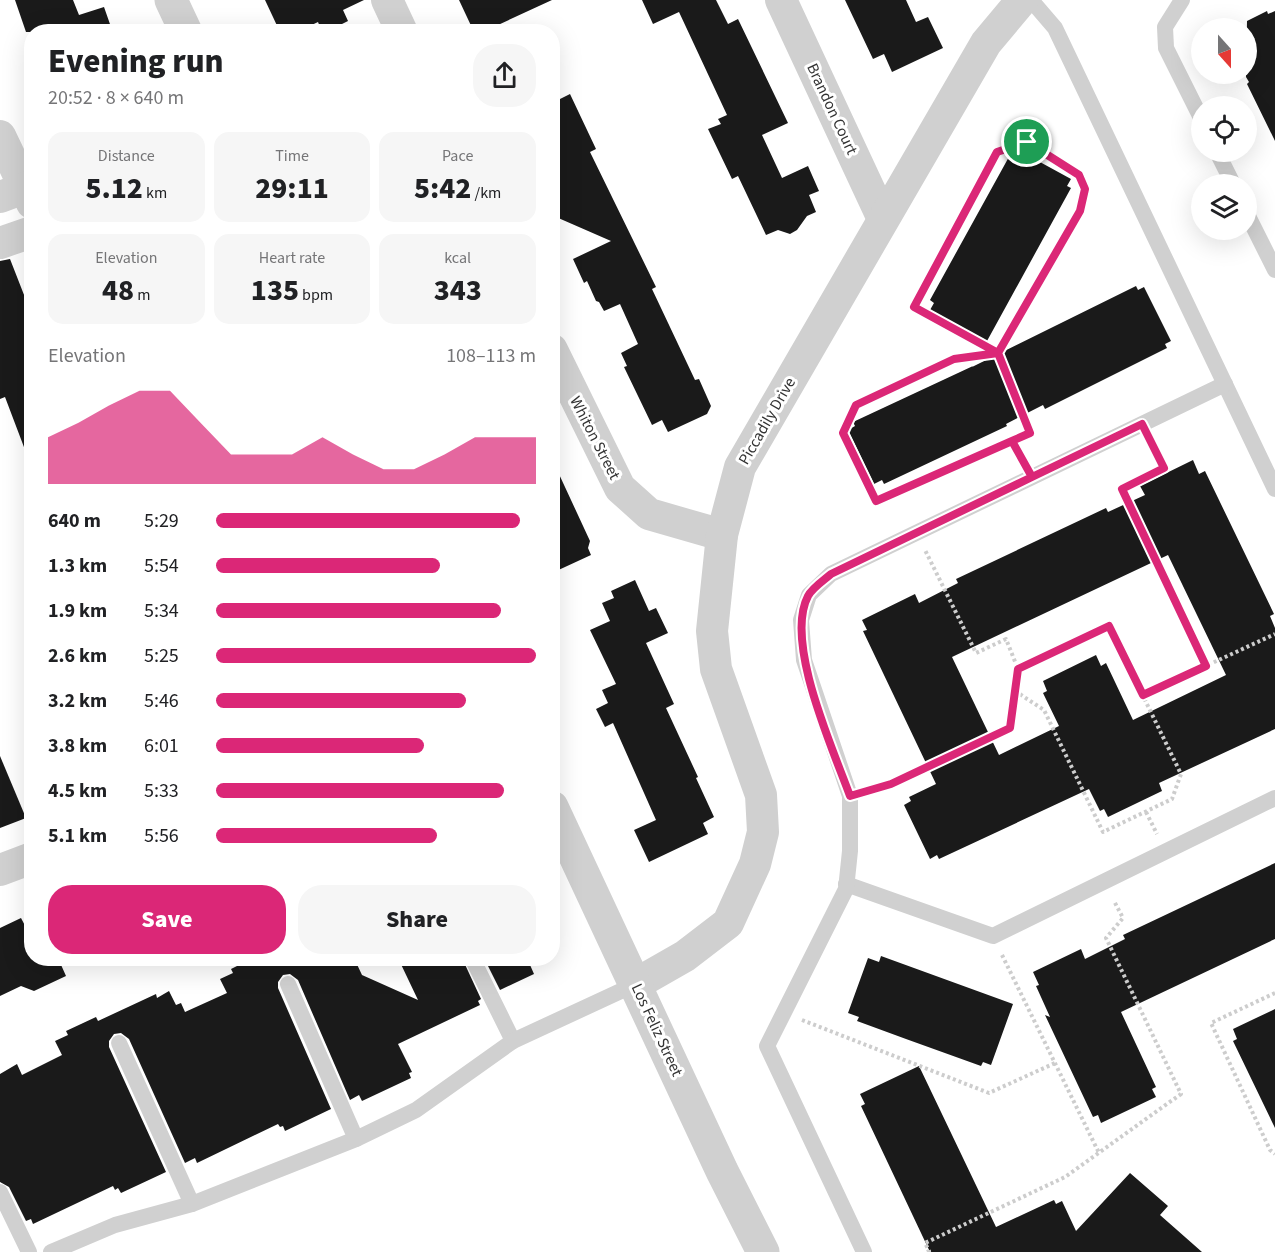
<!DOCTYPE html>
<html lang="en">
<head>
<meta charset="utf-8">
<style>
  :root { --surface:#fff; --page:#f6f6f6; --text:#202124; --muted:#757577; --accent:#db2777 }
  body { margin:0; font-family:"Source Sans 3",sans-serif; background:var(--page); color:var(--text); height:100vh; display:flex; flex-direction:column; font-size:22px; white-space:nowrap }
  * { box-sizing:border-box; margin:0 }
  p { font-size:20px; color:var(--muted) }
  .icon { flex:none; width:33px; height:33px; fill:none; stroke:currentColor; stroke-width:2; stroke-linecap:round; stroke-linejoin:round }
  .map { position:relative; flex:1; overflow:hidden }
  .sheet { position:absolute; left:24px; top:24px; width:536px; height:942px; display:flex; flex-direction:column; background:var(--surface); border-radius:24px; box-shadow:0 6px 24px #0002 }
  .sheet>* { flex:none }
  .needle { width:39px; rotate:159deg }
  .buttons { position:absolute; left:1191px; top:18px; display:grid; gap:12px }
  .buttons a { display:grid; place-items:center; width:66px; height:66px; border-radius:50%; background:var(--surface); box-shadow:0 6px 24px #0002; font-size:30px }
  .pin { position:absolute; display:grid; place-items:center; width:51px; height:51px; color:#fff; margin:-26px; border:3px solid #fff; border-radius:50%; box-shadow:0 2px 6px #0007 }
  .round { display:grid; place-items:center; flex:none; width:63px; height:63px; border-radius:24px; background:var(--page) }
  .overview { display:flex; align-items:center; justify-content:space-between; height:102px; padding:0 24px }
  h1 { font-size:33px; font-weight:800; line-height:45px }
  .stats { display:grid; grid-template-columns:repeat(3,1fr); gap:9px; height:102px; padding:6px 24px }
  .stats div { display:grid; align-content:center; border-radius:15px; background:var(--page); text-align:center }
  .stats b { font-size:30px; font-weight:800 }
  .stats small { font-size:16px; font-weight:400 }
  .stats p { font-size:16px }
  .chart { height:168px; padding:12px 24px }
  .chart p { display:flex; justify-content:space-between }
  .chart svg { width:100%; height:108px; margin-top:6px; fill:var(--accent); opacity:.7 }
  .button { display:flex; gap:12px; margin-top:auto; padding:12px 24px }
  .button a { flex:1; height:69px; border-radius:24px; background:var(--accent); color:#fff; font-size:24px; font-weight:800; line-height:69px; text-align:center }
  .button a+a { background:var(--page); color:var(--text) }
  ul { padding:0 24px; list-style:none; font-size:20px }
  li { display:grid; grid-template-columns:96px 72px 1fr; align-items:center; height:45px }
  li i { height:15px; border-radius:8px; background:var(--accent) }
  .map>svg:first-child { display:block }
</style>
</head>
<body>
<div class="map">
<svg width="1275" height="1252" viewBox="0 0 1275 1252">
  <rect width="100%" height="100%" fill="#fff"/>
  <g fill="#1a1a1a" fill-rule="evenodd">
    <path d="M15 0H73L79 15 104 7 111 27 98 32H26Z"/>
    <path d="M265 0H364L343 10 348 21 326 32H322L318 22 297 32H280Z"/>
    <path d="M459 0H552L498 25 502 32H474Z"/>
    <path d="M642 0H716L728 24 738 19 788 123 762 135 782 178 808 166 819 191 809 195 816 212 807 216 797 230 790 234 778 230 766 235 738 176 732 179 708 129 721 124 718 119 727 115 679 12 653 24Z"/>
    <path d="M845 0H906L916 22 928 17 943 48 892 72 884 54 873 59Z"/>
    <path d="M1267 11 1268 14 1275 11V141L1247 84 1249 82 1246 77 1247 21Z"/>
    <path d="M570 94 596 149 590 152 656 287 652 289 695 380 699 379 711 406 707 414 668 432 662 420 652 425 624 367 627 366 621 353 638 344 620 304 604 311 599 302 596 301 587 281 584 283 573 259 611 241 556 217 552 208V103Z"/>
    <path d="M1018 150 1071 179 1067 186 1071 188 987 341 930 310 934 303 930 300 1010 155 1014 158Z"/>
    <path d="M10 259 26 300 32 297V463H30L5 397 0 399V261Z"/>
    <path d="M1136 286 1138 290 1144 287 1171 341 1165 344 1167 348 1045 409 1043 405 1006 424 1007 426 884 484 882 480 874 484 848 430 855 426 853 422 973 366 972 367Z"/>
    <path d="M552 459 590 541 588 548 591 555 552 573Z"/>
    <path d="M1193 460 1199 474 1205 471 1274 614 1270 616 1275 628V729L1159 783 1162 791 1108 817 1104 809 1100 811 1089 789 939 859 937 855 930 859 904 805 911 801 909 797 936 784 863 631 867 630 862 620 915 594 919 603 958 583 956 579 1106 508 1108 512 1145 495 1140 486ZM1168 555 1226 675 1133 720 1106 663 1101 666 1096 655 1043 681 1047 691 1043 693 1059 726 999 755 952 657Z"/>
    <path d="M635 580 649 611 656 608 668 633 646 643 674 704 666 708 698 777 696 778 714 817 703 823 708 834 649 862 634 830 656 820 613 723 605 727 596 709 608 703 602 690 616 684 590 630 610 621 602 603 614 598 611 591Z"/>
    <path d="M0 756 26 818 0 828Z"/>
    <path d="M1275 863V939L1121 1012 1156 1087 1152 1089 1156 1097 1101 1123 1098 1115 1093 1117 1045 1015 1050 1017 1036 986 1039 985 1033 972 1081 949 1085 959 1125 939 1123 935Z"/>
    <path d="M21 918 32 939V958H58L66 976 34 991 21 986 0 996V928Z"/>
    <path d="M881 956 1013 1004 991 1065 983 1062 981 1066 906 1039 857 1021 859 1017 848 1013 868 958 879 962Z"/>
    <path d="M253 958H354L362 975 418 1000 398 958H462L481 999 478 1001 480 1005 398 1044 412 1072 409 1073 411 1078 362 1101 359 1095 350 1100 298 980 290 974 283 975 278 982V988L331 1109 285 1131 283 1126 280 1127 278 1124 197 1163 195 1158 185 1163 129 1039 121 1033 114 1034 109 1041V1047L166 1172 121 1193 118 1188 115 1190 113 1186 33 1224 31 1219 26 1221 9 1187 0 1182V1074L17 1064 22 1075 62 1055 55 1041 68 1035 66 1031 96 1017 98 1021 156 994 157 998 169 991 176 1005 181 1003 185 1012 227 993 220 979 233 973 231 969Z"/>
    <path d="M484 958H527L534 974 500 990Z"/>
    <path d="M1275 1009V1128L1233 1041 1237 1039 1233 1029Z"/>
    <path d="M919 1066 996 1227 1054 1200 1056 1204 1062 1201 1076 1231 1130 1173 1168 1206 1160 1215 1202 1252H930L861 1106 865 1104 860 1094Z"/>
  </g>
  <g fill="none" stroke-linecap="round" stroke-linejoin="round">
    <g stroke="#cdcdcd" stroke-width="4" stroke-dasharray="3 3" stroke-linecap="butt">
      <path d="M998 353 1080 211 1085 189 1079 175 1027 142 997 152 914 307 998 353 1030 433 1012 441 1022 459"/>
      <path d="M998 353 954 359 856 405 843 433 876 501 1012 441"/>
      <path d="M1151 443 1163 468 1122 489 1206 666"/>
      <path d="M1015 691 1044 710 1103 832 1172 799 1181 774 1109 626 1018 669"/>
      <path d="M1143 695 1275 634"/>
      <path d="M869 790 891 784 1010 728 1018 669 1006 639 976 653 925 550"/>
      <path d="M1146 812 1157 834"/>
      <path d="M1002 955 1099 1153"/>
      <path d="M1275 993 1211 1023 1270 1150 1275 1154"/>
      <path d="M802 1020 989 1093 1055 1063"/>
      <path d="M927 1252 929 1251 925 1243 1065 1177 1181 1094 1106 938 1123 918 1114 901"/>
    </g>
    <g stroke="#d0d0d0" stroke-width="16">
      <path d="M1031 0 1055 28 1275 489"/>
      <path d="M1182 0 1165 27 1166 48 1202 120"/>
      <path d="M1217 152 1233 184"/>
      <path d="M1246 212 1275 270"/>
      <path d="M846 884 993 936 1275 798"/>
      <path d="M472 958 513 1041"/>
      <path d="M288 984 356 1139"/>
      <path d="M119 1043 192 1204"/>
      <path d="M0 1192 29 1252"/>
      <path d="M51 1252 115 1225 192 1204 356 1139 416 1110 513 1041 636 984"/>
      <path d="M864 1252 767 1046 846 889 850 851V796L804 660 801 620 809 595 831 574 1225 384"/>
    </g>
    <g stroke="#d0d0d0" stroke-width="32">
      <path d="M387 0 402 32"/>
      <path d="M781 0 883 219"/>
      <path d="M0 136 32 203"/>
      <path d="M0 197 32 185"/>
      <path d="M0 243 32 232"/>
      <path d="M552 350 620 488 649 514 722 535"/>
      <path d="M0 870 32 858"/>
      <path d="M636 984 685 956 728 923 755 864 763 832 761 795 716 669 712 631 722 535 740 467 986 43 1022 0"/>
    </g>
    <g stroke="#d0d0d0" stroke-width="33">
      <path d="M171 0 186 32"/>
      <path d="M552 807 722 1171 763 1252"/>
    </g>
  </g>
  <g fill="none" stroke-linecap="round" stroke-linejoin="round">
    <defs>
      <path id="route" d="M1027 142 1079 175 1085 189 1080 211 998 353 1030 433 1012 441 1032 477 831 574C824 580 812 588 808 596 784 642 833 749 850 796L891 784 1010 728 1018 669 1109 626 1143 695 1206 666 1122 489 1164 468 1142 424 1032 477 1012 441 876 501 843 433 856 405 954 359 998 353 914 307 997 152 1027 142"/>
    </defs>
    <use href="#route" stroke="#fff" stroke-width="12"/>
    <use href="#route" stroke="#db2777" stroke-width="8"/>
  </g>
  <g text-anchor="middle" dominant-baseline="central" stroke-width="6" stroke-linejoin="round" paint-order="stroke">
    <g font-size="16" fill="#333" stroke="#fff">
      <text transform="translate(832 109) rotate(65)">Brandon Court</text>
      <text transform="translate(767 421) rotate(-60)">Piccadily Drive</text>
      <text transform="translate(595 438) rotate(63)">Whiton Street</text>
      <text transform="translate(657 1030) rotate(65)">Los Feliz Street</text>
    </g>
  </g>
</svg>
<div class="buttons">
<a><svg class="needle" viewBox="-14 -14 28 28"><path d="M0-13l5 13h-10z" fill="#e53935"/><path d="M0 13l5-13h-10z" fill="#757577"/></svg></a>
<a><svg class="icon" aria-label="locate" viewBox="0 0 24 24"><circle cx="12" cy="12" r="6"/><path d="M12 2v4M12 18v4M2 12h4M18 12h4"/></svg></a>
<a><svg class="icon" aria-label="layers" viewBox="0 0 24 24"><path d="M12 4l9 5-9 5-9-5zM3 14l9 5 9-5"/></svg></a>
</div>
<div class="pin" style="left:1027px;top:142px;background:#1e9e55"><svg class="icon" aria-label="arrive" viewBox="0 0 24 24"><path d="M6 21V4h12l-3 4 3 4H6"/></svg></div>
<section class="sheet">
<div class="overview"><div><h1>Evening run</h1><p>20:52 · 8 × 640 m</p></div><a class="round"><svg class="icon" aria-label="share" viewBox="0 0 24 24"><path d="M12 15V3M7 8l5-5 5 5M5 13v7h14v-7"/></svg></a></div>
<div class="stats">
<div><p>Distance</p><b>5.12<small> km</small></b></div>
<div><p>Time</p><b>29:11</b></div>
<div><p>Pace</p><b>5:42<small> /km</small></b></div>
</div>
<div class="stats">
<div><p>Elevation</p><b>48<small> m</small></b></div>
<div><p>Heart rate</p><b>135<small> bpm</small></b></div>
<div><p>kcal</p><b>343</b></div>
</div>
<div class="chart"><p><span>Elevation</span>108–113 m</p>
<svg viewBox="0 0 160 44" preserveAspectRatio="none"><path d="M0 44V25L10 19L20 12L30 6L40 6L50 19L60 32L70 32L80 32L90 25L100 32L110 38L120 38L130 32L140 25L150 25L160 25V44z"/></svg>
</div>
<ul>
<li><b>640 m</b>5:29<i style="width:95%"></i></li>
<li><b>1.3 km</b>5:54<i style="width:70%"></i></li>
<li><b>1.9 km</b>5:34<i style="width:89%"></i></li>
<li><b>2.6 km</b>5:25<i style="width:100%"></i></li>
<li><b>3.2 km</b>5:46<i style="width:78%"></i></li>
<li><b>3.8 km</b>6:01<i style="width:65%"></i></li>
<li><b>4.5 km</b>5:33<i style="width:90%"></i></li>
<li><b>5.1 km</b>5:56<i style="width:69%"></i></li>
</ul>
<div class="button"><a>Save</a><a>Share</a></div>
</section>
</div>
</body>
</html>
